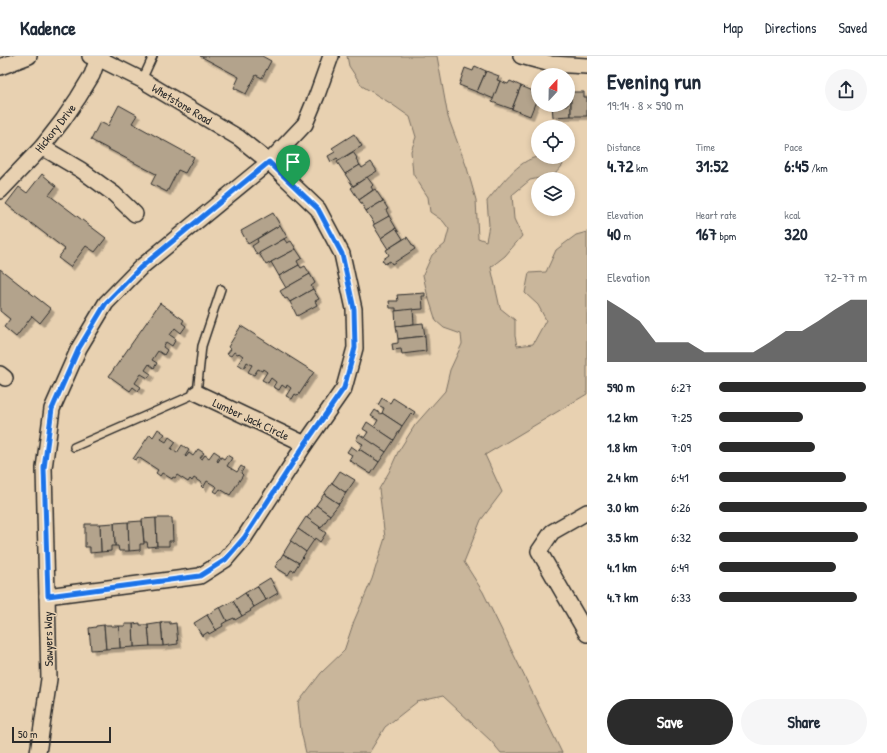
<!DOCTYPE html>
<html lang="en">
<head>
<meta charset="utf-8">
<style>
  :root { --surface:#fff; --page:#f6f6f7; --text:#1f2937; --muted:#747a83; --line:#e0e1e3; --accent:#2b2b2b }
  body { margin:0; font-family:"Patrick Hand",sans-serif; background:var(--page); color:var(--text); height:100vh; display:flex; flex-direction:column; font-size:15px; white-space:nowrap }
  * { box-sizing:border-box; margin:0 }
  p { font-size:13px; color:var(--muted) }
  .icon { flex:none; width:22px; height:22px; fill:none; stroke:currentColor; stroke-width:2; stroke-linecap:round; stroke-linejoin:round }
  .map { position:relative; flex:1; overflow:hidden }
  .drawer { display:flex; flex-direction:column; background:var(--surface); width:300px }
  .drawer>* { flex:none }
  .needle { width:26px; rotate:22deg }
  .tools { position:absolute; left:531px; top:12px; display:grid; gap:8px }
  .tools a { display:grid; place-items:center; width:44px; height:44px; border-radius:50%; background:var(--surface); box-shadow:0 2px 6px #0003; font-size:20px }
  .scale { position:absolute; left:12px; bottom:10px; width:99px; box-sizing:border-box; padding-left:4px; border:2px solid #2b2b2b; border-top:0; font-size:11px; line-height:14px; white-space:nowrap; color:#2b2b2b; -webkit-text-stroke:3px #e8d1b1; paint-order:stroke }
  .pin { position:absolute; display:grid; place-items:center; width:34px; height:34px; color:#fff; margin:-41px -17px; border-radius:50% 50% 50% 0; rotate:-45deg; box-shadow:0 0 4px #0007 }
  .pin .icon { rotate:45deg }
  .round { display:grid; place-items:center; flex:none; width:42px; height:42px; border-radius:21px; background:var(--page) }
  .head { display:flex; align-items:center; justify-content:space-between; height:68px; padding:0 20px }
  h1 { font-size:22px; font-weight:700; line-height:30px }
  .metrics { display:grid; grid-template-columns:repeat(3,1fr); gap:6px; height:68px; padding:4px 20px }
  .metrics div { display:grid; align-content:center }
  .metrics b { font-size:17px; font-weight:700 }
  .metrics small { font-size:11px; font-weight:400 }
  .metrics p { font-size:11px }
  .chart { height:112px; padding:8px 20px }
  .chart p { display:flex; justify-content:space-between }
  .chart svg { width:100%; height:72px; margin-top:4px; fill:var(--accent); opacity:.7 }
  .primary-button { display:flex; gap:8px; margin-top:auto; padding:8px 20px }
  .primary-button a { flex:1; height:46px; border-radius:24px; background:var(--accent); color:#fff; font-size:16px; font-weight:700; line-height:46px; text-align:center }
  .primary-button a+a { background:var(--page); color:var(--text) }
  ul { padding:0 20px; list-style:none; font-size:13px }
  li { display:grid; grid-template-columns:64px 48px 1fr; align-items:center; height:30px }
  li i { height:10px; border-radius:5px; background:var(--accent) }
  header { display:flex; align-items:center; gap:24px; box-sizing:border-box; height:56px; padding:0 20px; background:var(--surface); border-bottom:1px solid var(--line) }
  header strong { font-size:19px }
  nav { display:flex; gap:22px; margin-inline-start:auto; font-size:14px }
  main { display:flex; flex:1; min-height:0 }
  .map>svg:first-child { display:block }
</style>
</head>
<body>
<header>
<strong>Kadence</strong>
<nav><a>Map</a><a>Directions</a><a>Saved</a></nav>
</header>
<main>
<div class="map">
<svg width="587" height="697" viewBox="0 0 587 697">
  <defs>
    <filter id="shadow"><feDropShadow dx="3.5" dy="3.5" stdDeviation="0" flood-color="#0004"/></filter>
  </defs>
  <rect width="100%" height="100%" fill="#e8d1b1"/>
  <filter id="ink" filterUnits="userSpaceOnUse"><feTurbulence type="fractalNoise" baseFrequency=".025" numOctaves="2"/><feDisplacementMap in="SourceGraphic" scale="8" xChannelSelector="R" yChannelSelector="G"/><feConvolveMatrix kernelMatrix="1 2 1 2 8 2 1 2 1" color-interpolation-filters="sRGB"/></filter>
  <g filter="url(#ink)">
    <path fill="#c9b69b" stroke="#7a7063" d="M347 0H437L448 61 467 112 476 144 478 182 486 185 489 169 487 145C499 131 519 103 538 101 544 100 553 101 559 101L563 109 554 119 530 124 512 139 514 163 522 180 505 200 491 211 500 252 515 264V280L517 290 533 288 546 264 538 249 525 237 529 217 546 216 556 194 576 179 587 176V338L485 399 502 436 481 464 464 506 483 536 562 697H501L491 685 443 640 417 646 385 671 369 697H306L301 675 298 647 321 617 344 595 354 565 372 523 385 482 379 433 389 416 398 396 415 369 445 335 450 314 462 288 461 278 444 272 436 265 427 237 423 219 432 199 445 188 449 173 443 165 430 156 428 141 413 118 411 95 416 81 410 61 390 47 362 30 349 10Z"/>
    <g fill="#b3a38c" stroke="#2b2b2b" filter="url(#shadow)">
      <path d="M200 0H262L271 5 262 22 256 19 246 38 234 32 239 21Z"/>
      <path d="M475 10 486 15 477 36 459 29 465 12 473 15Z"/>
      <path d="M486 15 499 20 497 24 500 25 494 43 477 36Z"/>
      <path d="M500 25 508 28 510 25 521 30 512 53 492 46Z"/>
      <path d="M521 30 533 35 532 38 538 40 530 60 512 53Z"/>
      <path d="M568 36H571V60L553 61 552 49H568Z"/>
      <path d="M571 36H584V41H587V60H571Z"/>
      <path d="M119 49 137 59 132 67 194 101 185 117 178 114 167 136 151 128 156 118 91 84 100 66 108 70Z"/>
      <path d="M354 78 362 90 339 104 337 102 331 106 328 100 335 96 332 92Z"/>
      <path d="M353 96 357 102 356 103 360 109 345 118 337 106Z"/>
      <path d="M371 106 377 115 353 130 345 118 360 109 362 112Z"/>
      <path d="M42 118 56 130 49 139 106 182 95 196 86 190 70 211 58 202 65 193 6 148 19 131 27 137Z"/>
      <path d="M367 121 373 129 371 131 373 134 359 144 351 132Z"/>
      <path d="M375 133 383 145 366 155 359 144Z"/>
      <path d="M383 145 388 153 386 154 389 160 375 169 366 155Z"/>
      <path d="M273 157 280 169 248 188 241 175Z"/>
      <path d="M389 160 396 172 381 182 373 169Z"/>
      <path d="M280 169 287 181 257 199 252 190 258 186 257 183Z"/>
      <path d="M396 172 403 183 388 193 381 182Z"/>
      <path d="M407 181 415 193 392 208 390 205 385 208 382 204 389 199 386 194Z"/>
      <path d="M284 183 287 187 291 185 296 193 266 209 259 197Z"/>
      <path d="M296 193 302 202 297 205 299 209 279 220 271 206Z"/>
      <path d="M299 209 301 212 305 210 310 218 286 232 279 220Z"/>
      <path d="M0 213 51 253 40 267 32 260 16 281 4 271 10 263 0 255Z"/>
      <path d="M310 218 315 227 311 230 313 233 290 246 287 242 285 243 280 235Z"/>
      <path d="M313 233 319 243 315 245 317 249 297 260 290 246Z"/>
      <path d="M425 237V240H422L423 253 396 255V252H390L389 245H398L397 239Z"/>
      <path d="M160 247 184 264 182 267 186 270 181 277 175 272 170 279 176 283 172 290 166 286 163 291 167 294 164 299 158 295 152 304 157 307 154 312 149 308 145 314 151 318 148 322 141 318 135 327 141 331 138 335 133 331 130 335 109 320Z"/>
      <path d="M413 253 414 268 396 270 395 255Z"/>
      <path d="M423 267 425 280 398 283 396 270Z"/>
      <path d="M241 270 314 316 298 340 295 338 292 343 286 340 291 332 287 329 286 332 282 329 279 334 273 331 276 326 271 322 268 327 262 324 267 316 263 313 262 315 258 313 254 319 248 316 252 309 247 306 244 312 238 308 243 300 239 297 238 298 234 296 231 300 227 298 231 293 228 291Z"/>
      <path d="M425 280 426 295 402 298 401 293 393 294 392 288 398 287V283Z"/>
      <path d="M382 342 390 347 393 342 415 356 413 359 411 357 402 370 382 357 384 352 378 349Z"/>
      <path d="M375 354 381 358 382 357 402 370 394 384 374 371 378 364 371 360Z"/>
      <path d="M367 366 394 384 386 396 364 382 368 376 363 373Z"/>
      <path d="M158 373 165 378 161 383 166 386 169 381 176 386 171 393 177 397 182 389 189 394 185 400 186 401 189 397 193 400 198 393 204 397 200 402 202 403 205 399 209 402 214 395 220 399 217 405 218 406 221 401 224 403 227 399 232 402 227 410 237 416 241 410 244 412 241 417 243 419 230 439 220 433 217 437 214 435 217 431 207 425 203 432 201 430 203 428 194 422 192 425 190 423 188 426 177 419 175 422 173 421 172 423 162 417 160 420 156 417 158 414 138 401 136 404 133 403 150 378 153 381Z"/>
      <path d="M359 378 386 396 379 406 359 393 363 388 356 384Z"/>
      <path d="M351 390 358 395 359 393 379 406 371 418 349 404 352 399 347 396Z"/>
      <path d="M340 415 355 424 346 437 332 427Z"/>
      <path d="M332 427 346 437 339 448 324 438Z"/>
      <path d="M324 438 339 448 330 459 316 449Z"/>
      <path d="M316 449 330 459 321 472 307 462Z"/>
      <path d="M306 461 320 471 319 472 326 477 320 486 315 482 314 484 298 473Z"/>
      <path d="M156 462 157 490 148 491 147 486H144L142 463Z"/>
      <path d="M156 462H172L173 485H169V490H157Z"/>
      <path d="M142 465 144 488H140V494L129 495 128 466Z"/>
      <path d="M128 466 129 495H119L118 490H115L114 467Z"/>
      <path d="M114 467 115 490H111V495L101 496 100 468Z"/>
      <path d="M85 468H100L101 496 90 497V491H85Z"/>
      <path d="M298 473 314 484 306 496 290 485Z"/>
      <path d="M291 485 306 496 299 507 283 498Z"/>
      <path d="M283 498 299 507 294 515 291 514 288 519 275 511Z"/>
      <path d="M270 522 278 537 266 544 257 530Z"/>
      <path d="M257 530 266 544 254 551 245 537Z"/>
      <path d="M245 537 254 551 250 554 251 555 242 560 233 545Z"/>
      <path d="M233 545 242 560 235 564 234 562 227 565 220 552Z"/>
      <path d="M220 551 227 565 222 568 223 570 216 574 207 559Z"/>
      <path d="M207 559 216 574 209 578 208 576 202 580 194 567Z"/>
      <path d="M161 566H170V568L176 567 178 588 163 590Z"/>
      <path d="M140 567V569H148L150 590 134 591 133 568Z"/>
      <path d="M161 567 163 590H150L148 569Z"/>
      <path d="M125 568H133L134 591 120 592 119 570H125Z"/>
      <path d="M104 569 106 593 91 594 89 572 96 571V570Z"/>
      <path d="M104 569H111V570H119L120 592 106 593Z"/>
    </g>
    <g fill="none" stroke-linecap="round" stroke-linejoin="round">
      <defs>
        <g id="service">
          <path d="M142 24 153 0"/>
          <path d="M74 391 197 337 202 290 221 233"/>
        </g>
        <g id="minor">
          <path d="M521 0 551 8 587 10"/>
          <path d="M0 11 29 0"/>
          <path d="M42 91 81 114 114 138 135 158"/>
          <path d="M0 135 42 91 63 64 78 42 92 19 98 2"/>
          <path d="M0 318 5 322"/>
          <path d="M197 337 305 388"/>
          <path d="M587 456 552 476 539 495 587 578"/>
          <path d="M47 540 200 520 225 504 244 482 305 388 344 332 355 292 354 253 342 198 318 153 269 106 239 82 142 24 98 2 90 0"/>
          <path d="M38 697 49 623 44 412 52 353 79 292 106 247 140 212 269 106 305 68 317 39 331 0"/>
        </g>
      </defs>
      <use href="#service" stroke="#2b2b2b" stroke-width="10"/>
      <use href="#minor" stroke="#2b2b2b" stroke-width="18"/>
      <use href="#service" stroke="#e8d1b1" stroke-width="7"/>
      <use href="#minor" stroke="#e8d1b1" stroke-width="15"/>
    </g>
  </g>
  <g fill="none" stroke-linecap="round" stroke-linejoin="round" filter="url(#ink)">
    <defs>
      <path id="route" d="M269 106 318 153 342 198 354 253 355 292 344 332 305 388 244 482 225 504 200 520 48 540 44 412 52 353 79 292 106 247 140 212Z"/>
    </defs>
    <use href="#route" stroke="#fff" stroke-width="8"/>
    <use href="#route" stroke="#1a73e8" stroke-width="5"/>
  </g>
  <g text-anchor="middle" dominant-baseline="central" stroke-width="3" stroke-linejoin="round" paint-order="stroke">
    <g font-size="12" fill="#2b2b2b" stroke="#e8d1b1">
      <text transform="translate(182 48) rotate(31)">Whetstone Road</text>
      <text transform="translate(55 72) rotate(-52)">Hickory Drive</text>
      <text transform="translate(251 363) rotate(25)">Lumber Jack Circle</text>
      <text transform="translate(48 583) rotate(-91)">Sawyers Way</text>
    </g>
  </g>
</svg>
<div class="tools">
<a><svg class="needle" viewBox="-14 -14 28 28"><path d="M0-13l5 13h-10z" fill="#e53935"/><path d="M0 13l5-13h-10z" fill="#747a83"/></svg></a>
<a><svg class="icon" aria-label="locate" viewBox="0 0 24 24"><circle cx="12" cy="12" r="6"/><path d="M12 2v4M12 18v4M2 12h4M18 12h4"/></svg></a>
<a><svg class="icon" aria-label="layers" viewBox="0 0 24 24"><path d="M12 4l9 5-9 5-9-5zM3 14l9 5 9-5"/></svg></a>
</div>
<div class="scale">50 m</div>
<div class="pin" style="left:293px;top:130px;background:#1e9e55"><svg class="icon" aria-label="arrive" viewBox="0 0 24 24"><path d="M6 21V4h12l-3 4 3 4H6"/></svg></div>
</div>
<section class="drawer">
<div class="head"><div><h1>Evening run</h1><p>19:14 · 8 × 590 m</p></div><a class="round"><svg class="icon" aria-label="share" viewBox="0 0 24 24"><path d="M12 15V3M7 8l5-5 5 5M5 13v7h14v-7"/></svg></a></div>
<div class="metrics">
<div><p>Distance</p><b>4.72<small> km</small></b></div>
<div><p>Time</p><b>31:52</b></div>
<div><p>Pace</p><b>6:45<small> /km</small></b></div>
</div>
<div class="metrics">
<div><p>Elevation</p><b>40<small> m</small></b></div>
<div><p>Heart rate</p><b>167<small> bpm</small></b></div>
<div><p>kcal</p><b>320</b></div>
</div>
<div class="chart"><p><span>Elevation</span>72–77 m</p>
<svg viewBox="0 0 160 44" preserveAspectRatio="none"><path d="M0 44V6L10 12L20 19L30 32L40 32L50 32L60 38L70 38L80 38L90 38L100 32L110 25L120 25L130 19L140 12L150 6L160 6V44z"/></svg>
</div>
<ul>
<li><b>590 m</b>6:27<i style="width:99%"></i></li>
<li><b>1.2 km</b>7:25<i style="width:57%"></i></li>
<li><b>1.8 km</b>7:09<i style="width:65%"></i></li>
<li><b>2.4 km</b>6:41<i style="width:86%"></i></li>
<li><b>3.0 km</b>6:26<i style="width:100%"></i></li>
<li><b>3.5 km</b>6:32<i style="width:94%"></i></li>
<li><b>4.1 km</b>6:49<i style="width:79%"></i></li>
<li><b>4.7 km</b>6:33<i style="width:93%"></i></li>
</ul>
<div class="primary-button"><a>Save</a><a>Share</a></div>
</section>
</main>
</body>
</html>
